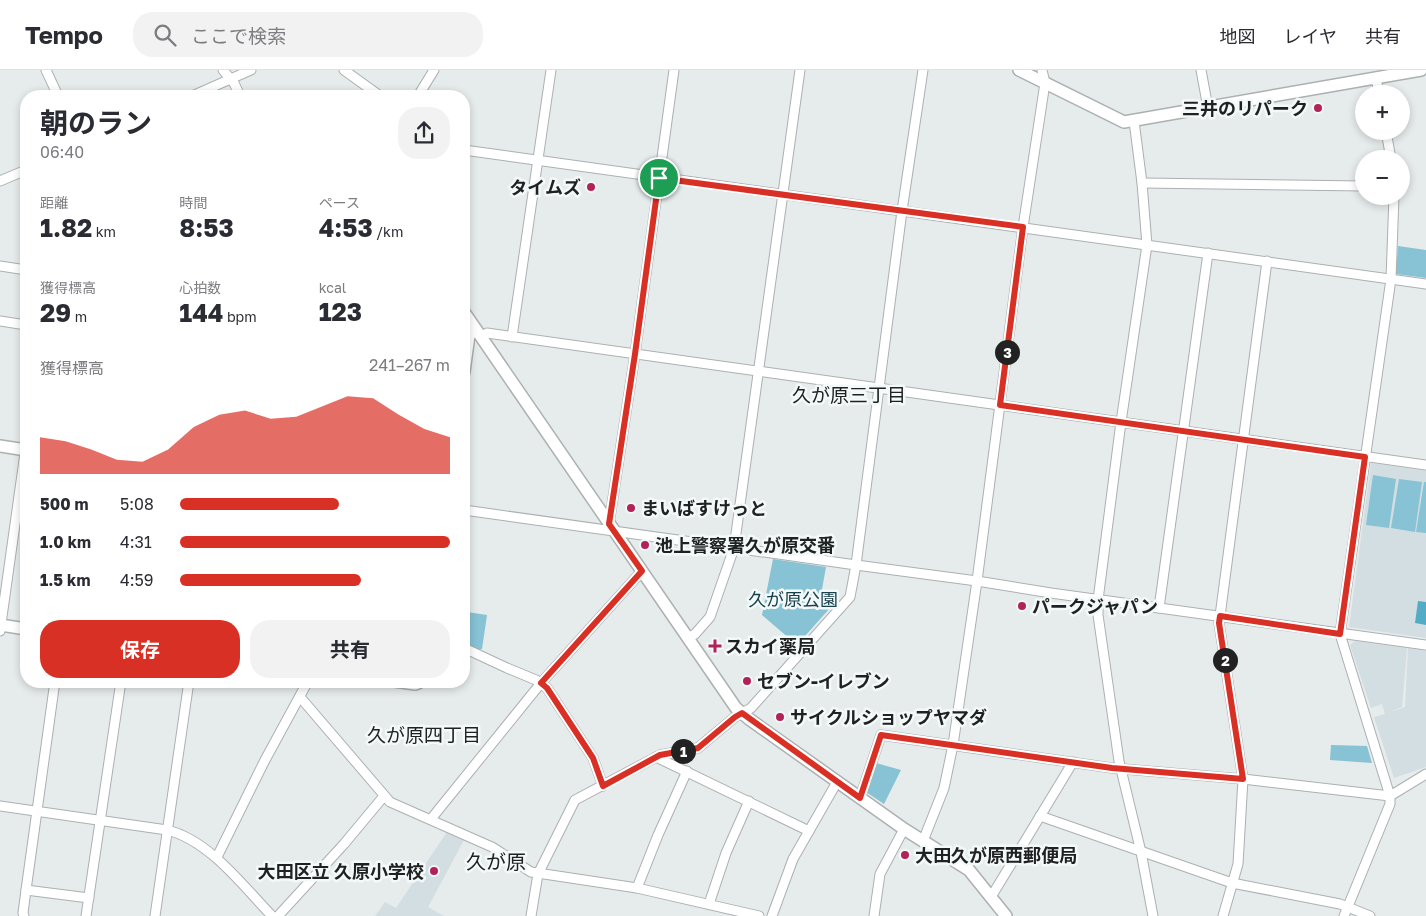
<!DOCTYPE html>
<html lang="ja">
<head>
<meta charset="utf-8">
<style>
  :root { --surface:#fff; --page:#f2f2f3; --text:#2b2b33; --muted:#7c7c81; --line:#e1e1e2; --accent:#d93025 }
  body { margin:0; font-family:"Golos Text","Noto Sans JP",sans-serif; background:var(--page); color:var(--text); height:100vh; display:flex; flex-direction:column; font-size:19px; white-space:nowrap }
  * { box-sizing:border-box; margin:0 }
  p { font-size:16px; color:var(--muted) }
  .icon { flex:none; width:28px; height:28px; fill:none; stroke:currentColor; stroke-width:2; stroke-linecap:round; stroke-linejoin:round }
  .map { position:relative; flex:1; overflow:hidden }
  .details { position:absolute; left:20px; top:20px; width:450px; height:598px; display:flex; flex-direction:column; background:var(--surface); border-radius:20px; box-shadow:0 2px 8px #0003 }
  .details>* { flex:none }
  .buttons { position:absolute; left:1355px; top:15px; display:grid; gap:10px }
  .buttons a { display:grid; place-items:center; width:55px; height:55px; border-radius:50%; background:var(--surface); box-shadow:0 2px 8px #0003; font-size:25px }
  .pin { position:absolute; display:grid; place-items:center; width:42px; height:42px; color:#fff; margin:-21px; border:2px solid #fff; border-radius:50%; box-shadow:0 1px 5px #0007 }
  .km { position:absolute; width:25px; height:25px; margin:-12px; border-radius:50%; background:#222; color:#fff; font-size:14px; line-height:25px; text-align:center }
  .round { display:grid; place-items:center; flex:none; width:52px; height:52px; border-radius:20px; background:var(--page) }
  .summary { display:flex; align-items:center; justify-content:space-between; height:85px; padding:0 20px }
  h1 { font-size:28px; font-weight:700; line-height:38px }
  .stats { display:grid; grid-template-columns:repeat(3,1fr); gap:8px; height:85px; padding:5px 20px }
  .stats div { display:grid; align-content:center }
  .stats b { font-size:25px; font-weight:700 }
  .stats small { font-size:14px; font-weight:400 }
  .stats p { font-size:14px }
  .chart { height:140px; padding:10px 20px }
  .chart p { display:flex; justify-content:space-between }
  .chart svg { width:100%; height:90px; margin-top:5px; fill:var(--accent); opacity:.7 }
  .primary-button { display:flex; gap:10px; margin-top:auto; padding:10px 20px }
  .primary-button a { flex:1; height:58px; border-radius:20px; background:var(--accent); color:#fff; font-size:20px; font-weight:700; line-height:58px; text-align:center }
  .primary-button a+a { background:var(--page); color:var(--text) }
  ul { padding:0 20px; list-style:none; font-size:16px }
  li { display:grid; grid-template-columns:80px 60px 1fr; align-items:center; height:38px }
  li i { height:12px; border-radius:6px; background:var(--accent) }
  header { display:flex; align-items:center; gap:30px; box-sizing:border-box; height:70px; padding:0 25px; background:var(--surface); border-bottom:1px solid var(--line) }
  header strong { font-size:24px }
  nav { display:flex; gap:28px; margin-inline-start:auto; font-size:18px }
  .search { width:350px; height:45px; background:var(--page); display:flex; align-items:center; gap:12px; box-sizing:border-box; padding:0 18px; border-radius:20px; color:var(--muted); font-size:19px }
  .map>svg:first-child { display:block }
</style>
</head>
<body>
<header>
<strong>Tempo</strong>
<div class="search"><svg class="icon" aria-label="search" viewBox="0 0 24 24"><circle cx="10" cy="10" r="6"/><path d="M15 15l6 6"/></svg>ここで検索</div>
<nav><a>地図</a><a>レイヤ</a><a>共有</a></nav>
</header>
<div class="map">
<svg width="1426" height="846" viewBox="0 0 1426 846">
  <rect width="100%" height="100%" fill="#e6ebec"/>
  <g fill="#d2dee2">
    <path d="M1371 393 1426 401V568L1349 557Z"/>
    <path d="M1355 571 1407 578 1402 637 1387 643 1405 637 1408 578 1426 581V697L1394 708 1374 647 1385 644 1382 634 1371 638 1350 575Z"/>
    <path d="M447 762 464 770 428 837 444 846H375L385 832 396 838Z"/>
  </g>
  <g fill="#87c2d5">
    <path d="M1398 176 1426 180V208L1396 204Z"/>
    <path d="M1373 405 1396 409 1389 458 1366 455Z"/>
    <path d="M1399 409 1422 412 1415 462 1391 458Z"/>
    <path d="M1424 412H1426V463L1416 462Z"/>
    <path d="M773 489 826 497 819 536 830 538 797 575 762 545Z"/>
    <path d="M467 542 487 545 482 579 478 580 464 573V558Z"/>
    <path d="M1331 675 1367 676 1372 693 1330 690Z"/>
    <path d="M876 693 901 700 884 734 866 722Z"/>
  </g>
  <path fill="#53acc6" d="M1418 531 1426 532V555L1415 553Z"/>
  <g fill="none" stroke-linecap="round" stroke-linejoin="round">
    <defs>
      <g id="minor">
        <path d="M46 0 58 26"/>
        <path d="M223 0 234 13 240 26"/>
        <path d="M344 0 380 26"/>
        <path d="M1201 0 1208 38"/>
        <path d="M1376 8 1379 24"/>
        <path d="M192 26 251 0"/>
        <path d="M418 26 434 0"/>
        <path d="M1134 51 1142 113 1147 175 1121 352 1098 530V545L1119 691 1141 782 1153 846"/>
        <path d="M1386 61 1391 89"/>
        <path d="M464 80 1426 214"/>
        <path d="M0 111 26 100"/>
        <path d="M1142 113 1364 116"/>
        <path d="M0 196 26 200"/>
        <path d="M0 251 26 255"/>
        <path d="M481 267 487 263 1426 395"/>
        <path d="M512 267 551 0"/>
        <path d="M464 440 856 495 977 511 1051 523 1426 575"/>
        <path d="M609 454 635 284 674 0"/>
        <path d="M1159 538 1208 183"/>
        <path d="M0 561 26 376"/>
        <path d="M688 568 695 564 710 547 734 478 800 0"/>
        <path d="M464 578 507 598 536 610 547 618 593 688 603 716"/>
        <path d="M300 627 390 732 492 777 531 802 637 818 759 846"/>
        <path d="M656 687 809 761"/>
        <path d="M860 728 881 665 1112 698 1243 709 1390 726 1426 704"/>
        <path d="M0 736 167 760C209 770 243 816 272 846"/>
        <path d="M1040 746 1232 813 1340 834 1370 846"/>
        <path d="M431 749 541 613 642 501"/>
        <path d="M923 771 944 718 953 675 977 511 1023 157 1045 13 1042 0"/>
        <path d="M217 787 264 692 308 611"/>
        <path d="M637 818 658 765 687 701"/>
        <path d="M26 820 89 828"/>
        <path d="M991 827 1073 692"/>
        <path d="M709 834 726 783 749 731"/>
        <path d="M24 846 23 843 26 820 55 611"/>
        <path d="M86 846 121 611"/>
        <path d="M155 846 189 611"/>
        <path d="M278 846 344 774 384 726"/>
        <path d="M531 846 538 804 575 730 660 685 698 678 735 647 751 638 850 527 856 495 902 141 923 0"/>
        <path d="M772 846 793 789 837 712"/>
        <path d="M874 846 880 804 904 759"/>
        <path d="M1223 846 1238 794 1243 709 1219 553 1220 546 1267 191"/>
        <path d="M1344 846 1390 734V726L1340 564 1391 209 1394 126"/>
      </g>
      <g id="tertiary">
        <path d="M1019 0 1124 52 1421 0"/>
        <path d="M464 242 736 638 749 649 904 759 969 800 1006 846"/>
        <path d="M464 302 469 265 476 260"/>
        <path d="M0 376 26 380"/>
        <path d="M0 555 26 559"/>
        <path d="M394 611 415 614 418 613V611"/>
      </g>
    </defs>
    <use href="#minor" stroke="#acb0b1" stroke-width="11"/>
    <use href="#tertiary" stroke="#acb0b1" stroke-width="14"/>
    <use href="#minor" stroke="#fff" stroke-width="9"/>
    <use href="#tertiary" stroke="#fff" stroke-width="11"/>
  </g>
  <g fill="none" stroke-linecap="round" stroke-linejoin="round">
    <defs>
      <path id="route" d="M659 108 1023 157 1000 335 1365 387 1340 564 1220 546 1219 553 1243 709 1112 698 881 665 860 728 742 643 735 647 698 678 660 685 603 716 593 688 547 618 541 613 642 501 609 454 635 284Z"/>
    </defs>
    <use href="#route" stroke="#fff" stroke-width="10"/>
    <use href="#route" stroke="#d93025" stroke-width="6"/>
  </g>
  <g fill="#b12258" stroke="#f3f8f9" stroke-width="2">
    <circle cx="1318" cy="38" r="5"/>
    <circle cx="591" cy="117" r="5"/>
    <circle cx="631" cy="438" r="5"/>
    <circle cx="645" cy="475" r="5"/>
    <circle cx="1022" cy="536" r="5"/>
    <path d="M712.5 568.5h5v5h5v5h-5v5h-5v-5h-5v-5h5z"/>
    <circle cx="747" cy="611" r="5"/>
    <circle cx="780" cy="647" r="5"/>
    <circle cx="905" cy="785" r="5"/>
    <circle cx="434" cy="801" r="5"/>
  </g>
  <g text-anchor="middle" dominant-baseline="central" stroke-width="5" stroke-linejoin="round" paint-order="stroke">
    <g font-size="18" font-weight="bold" fill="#202222" stroke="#f3f8f9" text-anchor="start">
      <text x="1308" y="38" text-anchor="end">三井のリパーク</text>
      <text x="581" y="117" text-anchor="end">タイムズ</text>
      <text x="641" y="438">まいばすけっと</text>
      <text x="655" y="475">池上警察署久が原交番</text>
      <text x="1032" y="536">パークジャパン</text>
      <text x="725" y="576">スカイ薬局</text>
      <text x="757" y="611">セブン-イレブン</text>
      <text x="790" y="647">サイクルショップヤマダ</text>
      <text x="915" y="785">大田久が原西郵便局</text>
      <text x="424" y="801" text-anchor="end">大田区立 久原小学校</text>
    </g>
    <g font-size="18" fill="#19414c" stroke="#f3f8f9">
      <text x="793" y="529">久が原公園</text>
    </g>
    <g font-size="19" fill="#202222" stroke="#f3f8f9">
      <text x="849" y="324">久が原三丁目</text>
      <text x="424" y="664">久が原四丁目</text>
    </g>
    <g font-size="20" fill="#202222" stroke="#f3f8f9">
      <text x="496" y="791">久が原</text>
    </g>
  </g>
</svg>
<div class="buttons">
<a>+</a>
<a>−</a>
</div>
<div class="pin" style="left:659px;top:108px;background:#1e9e55"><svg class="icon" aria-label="arrive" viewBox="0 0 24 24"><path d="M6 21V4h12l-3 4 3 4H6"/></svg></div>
<b class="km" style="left:683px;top:681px">1</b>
<b class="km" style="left:1225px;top:590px">2</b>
<b class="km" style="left:1007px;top:282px">3</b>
<section class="details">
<div class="summary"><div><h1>朝のラン</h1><p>06:40</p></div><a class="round"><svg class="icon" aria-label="share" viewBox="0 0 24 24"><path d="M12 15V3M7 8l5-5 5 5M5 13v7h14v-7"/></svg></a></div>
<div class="stats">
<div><p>距離</p><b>1.82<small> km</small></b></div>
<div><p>時間</p><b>8:53</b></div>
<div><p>ペース</p><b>4:53<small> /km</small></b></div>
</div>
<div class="stats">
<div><p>獲得標高</p><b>29<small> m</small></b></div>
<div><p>心拍数</p><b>144<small> bpm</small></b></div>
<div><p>kcal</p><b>123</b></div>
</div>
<div class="chart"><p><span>獲得標高</span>241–267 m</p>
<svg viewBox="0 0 160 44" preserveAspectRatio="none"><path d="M0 44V26L10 28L20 32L30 37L40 38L50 32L60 21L70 15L80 13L90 17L100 16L110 11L120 6L130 7L140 15L150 22L160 26V44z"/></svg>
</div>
<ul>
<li><b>500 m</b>5:08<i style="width:59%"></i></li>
<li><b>1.0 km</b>4:31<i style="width:100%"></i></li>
<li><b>1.5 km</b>4:59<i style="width:67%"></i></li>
</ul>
<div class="primary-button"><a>保存</a><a>共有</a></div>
</section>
</div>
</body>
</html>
